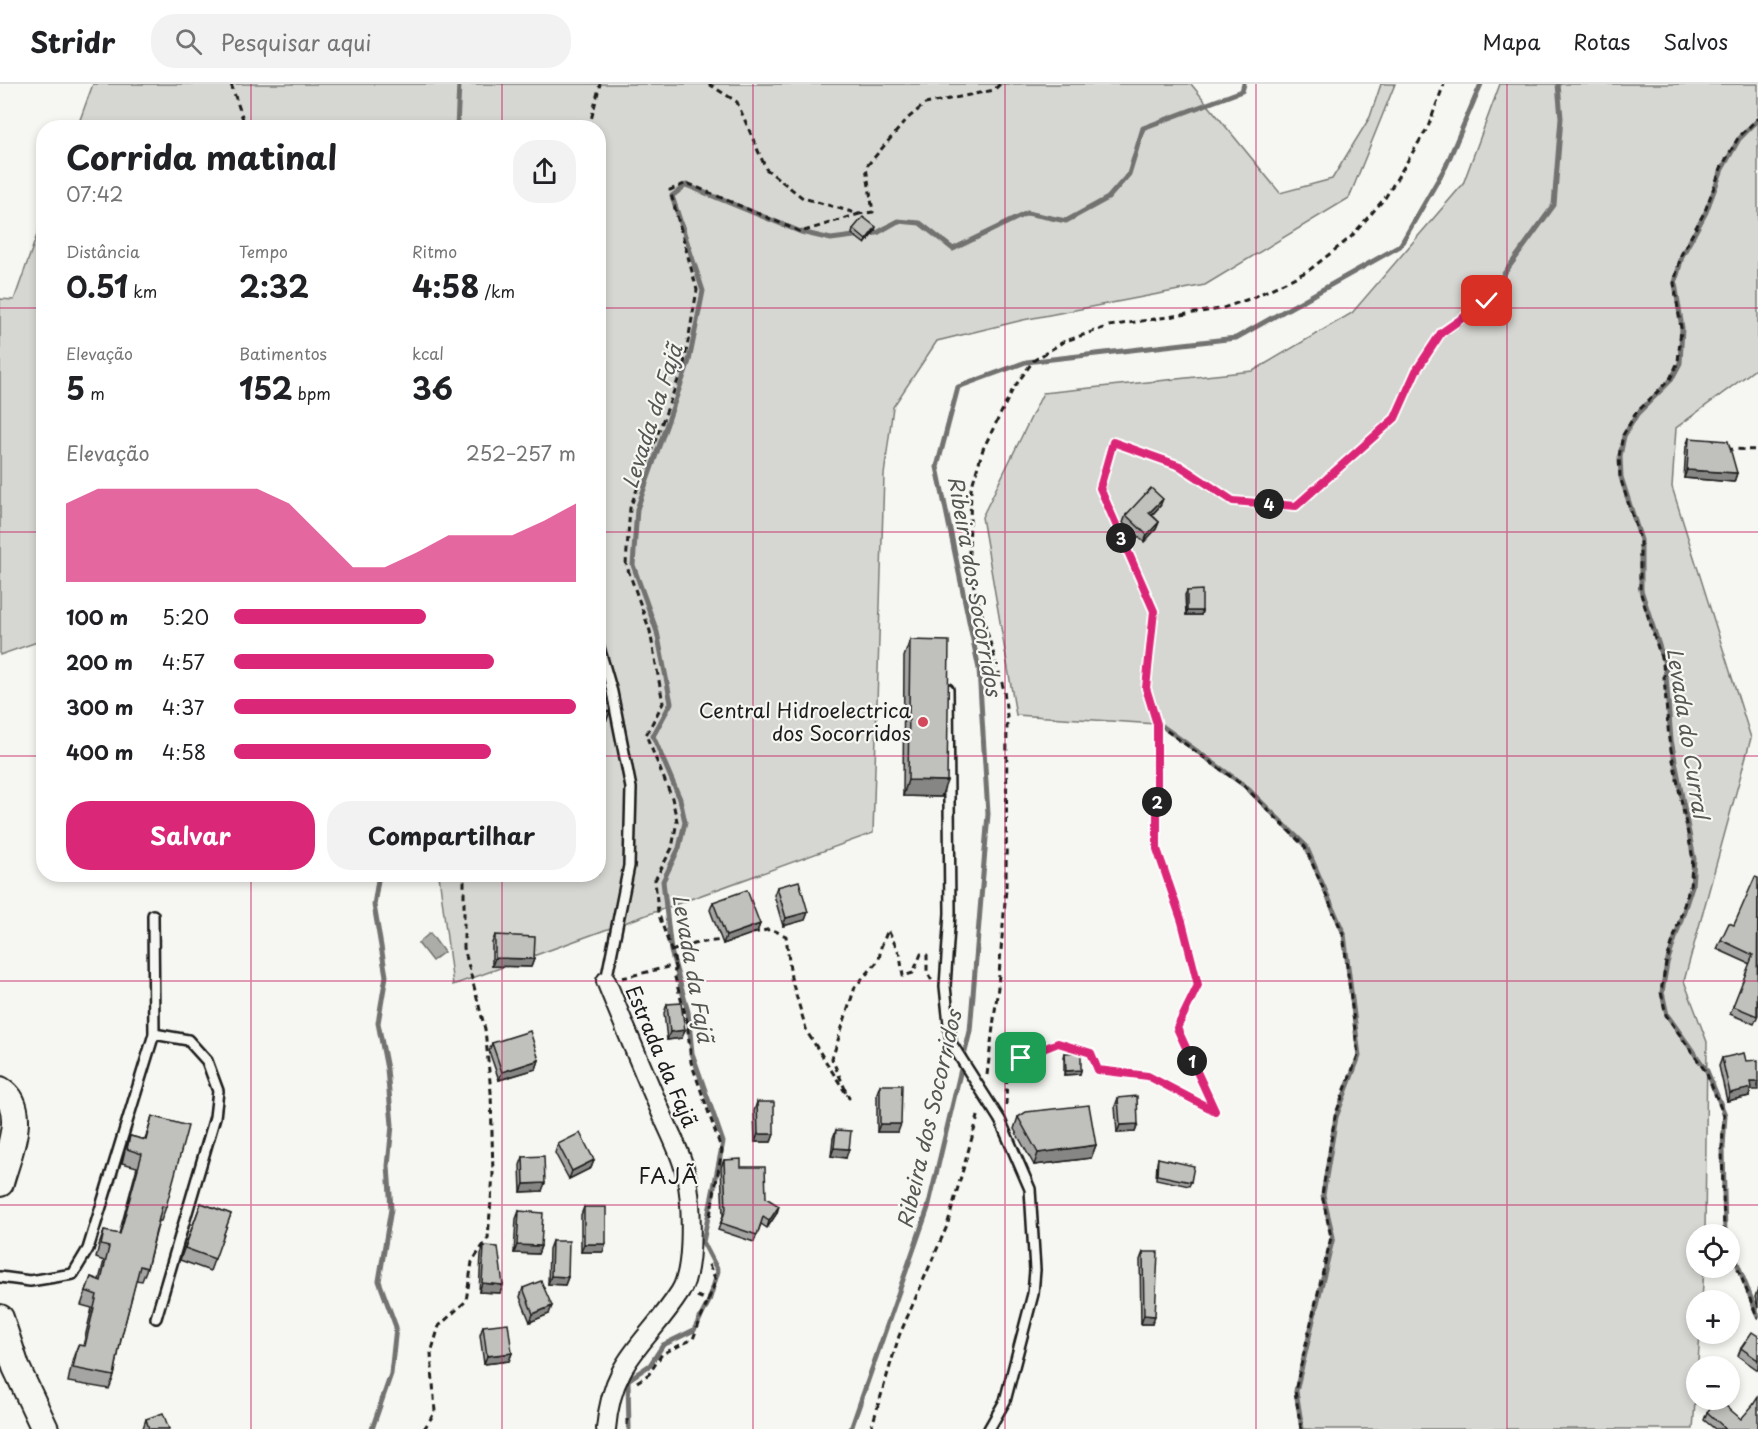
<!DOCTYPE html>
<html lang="pt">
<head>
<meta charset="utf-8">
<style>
  :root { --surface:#fff; --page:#f2f2f2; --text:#202124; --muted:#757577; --line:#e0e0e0; --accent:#db2777 }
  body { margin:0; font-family:"Playpen Sans",sans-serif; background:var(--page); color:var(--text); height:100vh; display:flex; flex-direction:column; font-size:22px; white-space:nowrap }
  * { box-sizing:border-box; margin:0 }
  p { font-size:20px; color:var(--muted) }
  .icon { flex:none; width:33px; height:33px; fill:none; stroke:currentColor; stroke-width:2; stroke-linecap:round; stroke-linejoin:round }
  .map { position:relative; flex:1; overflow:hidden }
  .details { position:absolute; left:36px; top:36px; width:570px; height:762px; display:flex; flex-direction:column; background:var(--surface); border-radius:24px; box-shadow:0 3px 9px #0003 }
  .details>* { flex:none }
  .buttons { position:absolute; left:1686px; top:1140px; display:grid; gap:12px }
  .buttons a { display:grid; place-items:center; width:54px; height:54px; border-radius:50%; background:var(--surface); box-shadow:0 3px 9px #0003; font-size:30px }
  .pin { position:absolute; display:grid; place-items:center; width:51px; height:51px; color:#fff; margin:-26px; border-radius:12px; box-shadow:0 3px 9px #0006 }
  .km { position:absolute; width:30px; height:30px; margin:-15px; border-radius:50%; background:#222; color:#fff; font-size:16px; line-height:30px; text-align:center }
  .round { display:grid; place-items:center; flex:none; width:63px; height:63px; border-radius:24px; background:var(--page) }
  .headline { display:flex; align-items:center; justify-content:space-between; height:102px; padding:0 30px }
  h1 { font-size:33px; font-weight:700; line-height:45px }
  .metrics { display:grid; grid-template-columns:repeat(3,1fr); gap:9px; height:102px; padding:6px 30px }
  .metrics div { display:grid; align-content:center }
  .metrics b { font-size:30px; font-weight:700 }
  .metrics small { font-size:16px; font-weight:400 }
  .metrics p { font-size:16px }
  .chart { height:168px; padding:12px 30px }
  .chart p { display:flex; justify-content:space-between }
  .chart svg { width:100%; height:108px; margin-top:6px; fill:var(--accent); opacity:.7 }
  .action { display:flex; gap:12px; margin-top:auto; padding:12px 30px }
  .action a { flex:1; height:69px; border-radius:24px; background:var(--accent); color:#fff; font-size:24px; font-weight:700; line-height:69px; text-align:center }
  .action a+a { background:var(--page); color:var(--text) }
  ul { padding:0 30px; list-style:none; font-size:20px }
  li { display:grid; grid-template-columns:96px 72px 1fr; align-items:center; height:45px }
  li i { height:15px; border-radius:8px; background:var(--accent) }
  header { display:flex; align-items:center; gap:36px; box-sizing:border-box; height:84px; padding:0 30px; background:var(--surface); border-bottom:2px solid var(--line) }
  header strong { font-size:28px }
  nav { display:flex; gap:33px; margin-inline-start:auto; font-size:21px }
  .search { width:420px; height:54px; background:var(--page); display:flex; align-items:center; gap:15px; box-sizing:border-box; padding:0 21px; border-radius:24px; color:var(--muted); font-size:22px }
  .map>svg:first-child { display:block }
</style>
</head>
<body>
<header>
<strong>Stridr</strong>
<div class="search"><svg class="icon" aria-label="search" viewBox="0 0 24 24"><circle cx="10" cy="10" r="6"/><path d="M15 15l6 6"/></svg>Pesquisar aqui</div>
<nav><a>Mapa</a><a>Rotas</a><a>Salvos</a></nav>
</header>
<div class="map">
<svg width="1758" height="1345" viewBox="0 0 1758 1345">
  <rect width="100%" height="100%" fill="#f6f6f2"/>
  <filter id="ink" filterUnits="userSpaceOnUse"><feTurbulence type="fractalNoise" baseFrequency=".0167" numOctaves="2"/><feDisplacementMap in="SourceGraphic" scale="12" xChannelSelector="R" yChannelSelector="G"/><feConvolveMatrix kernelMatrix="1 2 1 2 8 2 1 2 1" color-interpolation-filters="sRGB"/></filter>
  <g filter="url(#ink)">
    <g fill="#d6d6d2" stroke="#797977" stroke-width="1.5">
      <path d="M93 0H1191L1280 109 1332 95 1370 33 1381 0H1395L1349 114 1205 201 1023 236 937 257 893 323 884 391 873 749 453 901 439 791 598 790V44H77Z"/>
      <path d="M1500 0H1758V283L1676 344 1672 403 1751 654 1684 897 1707 958 1705 1150H1696V1184H1704L1702 1216H1696V1250H1700L1693 1345H1301L1295 1307 1331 1153 1322 1111 1335 1032 1358 971 1343 850 1305 763 1244 702 1157 640 1016 631 982 433 1043 309 1253 287 1352 229 1463 100Z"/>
      <path d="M43 134V556L0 571V215L14 216Z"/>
    </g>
    <path fill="#acaca9" stroke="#727271" stroke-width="1.5" d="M430 849 444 868 432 877 418 859Z"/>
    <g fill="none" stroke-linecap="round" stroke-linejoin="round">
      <g stroke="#727271" stroke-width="5">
        <path d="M457 44 459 0"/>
        <path d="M1725 1150 1723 1064 1725 1031 1707 987 1667 931 1662 908 1667 879 1692 802 1694 775 1671 656 1665 580 1641 506V456L1621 393 1620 372 1624 352 1637 330 1671 296 1680 279 1682 244 1675 199 1682 172 1706 128 1722 85 1739 55 1758 36"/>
        <path d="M1730 1161 1758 1232"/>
        <path d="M372 1345 391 1290 396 1243 379 1197 391 1125 388 1082 392 1041 387 985 378 939 386 892 374 821 379 790"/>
        <path d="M629 1345 628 1296 650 1281 663 1261 694 1246 709 1217 718 1187 703 1158 723 1058 692 969 688 928 671 867 663 797 679 764 685 738 680 715 653 652 671 619 657 548 633 481 637 425 689 277 703 207 672 112 686 101 801 148 831 155 877 149 898 137 920 139 953 165 1027 129 1066 137 1108 114 1129 90 1143 44 1242 7 1244 0"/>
        <path d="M851 1345 928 1124 970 947 988 730 979 585 937 383 958 303 1026 278 1236 254 1400 162 1446 82 1481 0"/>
        <path d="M1302 1345 1296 1307 1333 1153 1323 1111 1336 1033 1359 972 1344 850 1306 762 1245 702 1158 639 1147 604 1155 527 1101 404 1113 358 1181 383 1233 418 1297 423 1396 335 1417 288 1442 252 1479 227 1487 218 1490 209 1554 121 1561 34 1558 0"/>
      </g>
      <defs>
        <g id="lane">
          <path d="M598 99V121"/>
          <path d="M598 560 612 608 631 704 629 782 606 897"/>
          <path d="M948 605 950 829 945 902 951 959"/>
          <path d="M154 950 188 956 207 977 218 1007 215 1033 156 1234"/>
          <path d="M0 1193 30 1197 73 1190 88 1165 154 950 153 831"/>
          <path d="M989 1345 1005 1317 1033 1210 1035 1186 1030 1105 1000 1036"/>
        </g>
        <path id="street" d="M606 1345C612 1274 646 1261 680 1208 695 1185 692 1113 685 1087 680 1067 669 1047 661 1028 642 984 624 941 606 897"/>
        <g id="secondary">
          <path d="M0 1006C30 1024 7 1072 0 1099"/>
          <path d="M0 1234 16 1283 45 1345"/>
        </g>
      </defs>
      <use href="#lane" stroke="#1c1c1c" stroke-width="14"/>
      <use href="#street" stroke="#1c1c1c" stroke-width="22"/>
      <use href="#secondary" stroke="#1c1c1c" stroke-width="30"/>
      <g stroke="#1c1c1c" stroke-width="3" stroke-dasharray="6 4.5" stroke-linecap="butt">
        <path d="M231 0 246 44"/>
        <path d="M709 0 737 18 766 85 803 114 859 130 873 128 866 83 907 35 925 20 994 6 1000 0"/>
        <path d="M589 44 600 0"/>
        <path d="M1727 365 1758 366"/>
        <path d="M753 849 771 845 786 852 791 894 807 948 849 1014 832 975 855 903 879 876 881 863 888 846 900 871 903 892 913 889 921 870 927 871V888L932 897"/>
        <path d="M671 867 697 859 723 856"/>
        <path d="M622 894 676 881"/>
        <path d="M987 991 998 903 1006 805 1007 632 1004 606 974 503 969 469 971 405 983 365 1013 305 1033 277 1063 258 1109 242 1220 225 1252 214 1308 187 1350 154 1385 114 1428 43 1444 0"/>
        <path d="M1006 1021 1007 988 1021 974 1057 959 1091 969 1098 986 1148 992 1215 1027 1177 943 1198 901 1182 838 1157 765V640"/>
        <path d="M710 1132 722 1067 691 978 687 937 674 890 676 881 658 828 655 796 672 764 677 737 672 714 646 651 663 619 650 547 626 480 630 424 684 280 697 206 670 106 687 99 801 148 859 130"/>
        <path d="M1724 1150 1722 1064 1724 1032 1706 988 1666 931 1661 908 1666 879 1690 802 1693 775 1669 656 1663 580 1640 507V456L1620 393 1619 372 1623 351 1636 329 1670 295 1678 278 1681 244 1674 199 1681 171 1705 127 1721 84 1738 54 1758 34"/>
        <path d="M1730 1165 1758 1235"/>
        <path d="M697 1212 709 1217"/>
        <path d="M637 1298 649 1290 662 1270 693 1255 716 1196 708 1179"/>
        <path d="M627 1335V1345"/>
        <path d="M424 1345 435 1328 431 1269 439 1242 466 1217 472 1178 488 1154 493 1091 491 1008 485 945 464 864V790"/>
        <path d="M871 1345 899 1252 947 1142 979 1029"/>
        <path d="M1301 1345 1295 1307 1331 1153 1322 1111 1335 1032 1358 971 1343 850 1305 763 1244 702 1157 640 1146 604 1154 527 1099 404 1113 358 1180 382 1233 417 1296 422 1394 334 1417 287 1441 249 1487 217"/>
      </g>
      <use href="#lane" stroke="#f6f6f2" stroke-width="9"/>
      <use href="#street" stroke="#f6f6f2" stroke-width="18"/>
      <use href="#secondary" stroke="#f6f6f2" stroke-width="26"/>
      <defs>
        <path id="lane-bridge" d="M951 959 1000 1036"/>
      </defs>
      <use href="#lane-bridge" stroke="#1c1c1c" stroke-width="14" stroke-linecap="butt"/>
      <use href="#lane-bridge" stroke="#f6f6f2" stroke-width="9"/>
    </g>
    <g fill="#a5a5a3" stroke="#1c1c1c" stroke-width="1.5">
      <path d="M853 145 875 147 865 160 852 150Z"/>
      <path d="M1689 354 1737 389 1734 398 1684 394 1686 362Z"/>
      <path d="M1160 422 1152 431 1159 438 1156 445 1144 458 1123 439 1126 431Z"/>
      <path d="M1187 507 1202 527 1201 531H1186L1185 511Z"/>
      <path d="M910 556 941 713 903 712 904 573Z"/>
      <path d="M1758 794V931L1754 940 1730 930 1750 880 1717 865 1721 856 1734 841Z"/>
      <path d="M777 803 808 828 805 836 783 842 774 811Z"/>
      <path d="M713 818 760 840 757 848 723 860 710 826Z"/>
      <path d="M495 851 534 875 531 883 492 882V859Z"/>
      <path d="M667 920 682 954 667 956 664 929Z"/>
      <path d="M492 959 539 976 536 985 499 996 489 967Z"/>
      <path d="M1065 969 1081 986 1080 990 1064 991V973Z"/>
      <path d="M1722 974 1751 1006 1749 1012 1727 1017 1719 982Z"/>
      <path d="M880 1001 898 1048H877V1009Z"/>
      <path d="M1118 1014 1138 1040 1135 1048 1117 1049 1115 1022Z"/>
      <path d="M757 1018 774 1050 771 1058H755L754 1027Z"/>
      <path d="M152 1032 166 1123 161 1137H159L147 1184 142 1197 136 1196 121 1255 114 1292 109 1305 68 1298 73 1274 78 1261 83 1262 92 1224 81 1221 91 1193 99 1196 104 1177 96 1174 99 1161 104 1147 119 1150 137 1083 122 1079 125 1066 130 1052 145 1056Z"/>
      <path d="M1018 1033 1096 1061 1091 1074 1034 1081 1014 1045Z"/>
      <path d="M836 1046 846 1074 831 1072 833 1054Z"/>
      <path d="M558 1060 594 1076 591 1084 569 1095 555 1069Z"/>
      <path d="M523 1073 542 1107 521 1108 520 1081Z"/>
      <path d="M1158 1074 1191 1098 1189 1102 1156 1095 1157 1079Z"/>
      <path d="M724 1076 741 1083 766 1114 777 1129 767 1144 761 1140 754 1158 718 1146 723 1132 721 1083Z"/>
      <path d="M201 1119 231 1130 210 1187 180 1176Z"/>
      <path d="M584 1123 603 1168H581V1131Z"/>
      <path d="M519 1127 541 1162 538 1170 514 1169 516 1135Z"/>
      <path d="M552 1157 568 1193 565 1201 548 1200 549 1165Z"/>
      <path d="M484 1162 503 1201 500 1209 479 1208 481 1170Z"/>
      <path d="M1143 1168 1152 1240H1141L1140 1176Z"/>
      <path d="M523 1204 549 1230 530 1238 520 1213Z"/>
      <path d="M1758 1204V1224L1755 1213Z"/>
      <path d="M483 1242 512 1269 509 1277 484 1280 480 1251Z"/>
      <path d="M1758 1252V1286L1738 1272 1741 1264Z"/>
      <path d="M1707 1328 1741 1335 1758 1345H1715L1704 1336Z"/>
      <path d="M146 1335 169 1345H143V1344Z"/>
    </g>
    <g fill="#868684" stroke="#1c1c1c" stroke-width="1.5">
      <path d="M876 143 875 147 865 160 866 156Z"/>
      <path d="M1687 386 1737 389 1734 398 1684 394Z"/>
      <path d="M1163 415 1160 422 1147 436 1149 429Z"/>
      <path d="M1159 438 1156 445 1144 458 1147 451Z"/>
      <path d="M1187 527H1202L1201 531H1186Z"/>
      <path d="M610 627 607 636 598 637V629Z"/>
      <path d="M908 696 947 697 941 713 903 712Z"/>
      <path d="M808 828 805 836 783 842 786 834Z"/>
      <path d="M760 840 757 848 723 860 726 852Z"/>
      <path d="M495 874 534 875 531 883 492 882Z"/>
      <path d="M685 946 682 954 667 956 670 948Z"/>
      <path d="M539 976 536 985 499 996 502 988Z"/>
      <path d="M1081 986 1080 990 1064 991 1066 987Z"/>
      <path d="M1751 998H1758V1006H1751L1749 1012 1727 1017 1730 1009Z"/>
      <path d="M880 1040H901L898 1048H877Z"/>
      <path d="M1138 1040 1135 1048 1117 1049 1120 1041Z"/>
      <path d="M758 1050H774L771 1058H755Z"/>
      <path d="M1096 1061 1091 1074 1034 1081 1038 1069Z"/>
      <path d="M834 1064 849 1065 846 1074 831 1072Z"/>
      <path d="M594 1076 591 1084 569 1095 572 1087Z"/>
      <path d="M545 1099 542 1107 521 1108 524 1100Z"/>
      <path d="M779 1122 777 1129 767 1144 769 1137Z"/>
      <path d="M584 1160H606L603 1168H581Z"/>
      <path d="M517 1161 541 1162 538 1170 514 1169Z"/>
      <path d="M551 1192 568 1193 565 1201 548 1200Z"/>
      <path d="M482 1199 503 1201 500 1209 479 1208Z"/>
      <path d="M552 1222 549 1230 530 1238 533 1230Z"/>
      <path d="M1144 1231 1155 1232 1152 1240H1141Z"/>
      <path d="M512 1269 509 1277 484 1280 487 1272Z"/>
    </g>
    <g fill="#c0c0bd" stroke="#1c1c1c" stroke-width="1.5">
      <path d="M863 133 876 143 866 156 853 145Z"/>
      <path d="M1689 354 1728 357 1737 389 1687 386Z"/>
      <path d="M1151 404 1163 415 1149 429 1159 438 1147 451 1126 431Z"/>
      <path d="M1202 506V527H1187V507Z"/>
      <path d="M910 556 949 557 947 697 908 696Z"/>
      <path d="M604 595 610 627 598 629V596Z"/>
      <path d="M1755 793 1758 794 1757 932 1733 922 1753 871 1721 856 1729 839 1734 841Z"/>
      <path d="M799 797 808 828 786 834 777 803Z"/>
      <path d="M747 806 760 840 726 852 713 818Z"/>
      <path d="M495 851 535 853 534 875 495 874Z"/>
      <path d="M681 919 685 946 670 948 667 920Z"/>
      <path d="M530 947 539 976 502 988 492 959Z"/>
      <path d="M1081 968V986L1066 987 1065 969Z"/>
      <path d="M1744 969 1746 977 1758 976V998H1751L1752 1004 1730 1009 1722 974Z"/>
      <path d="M880 1001H902L901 1040H880Z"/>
      <path d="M1137 1012 1138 1040 1120 1041 1118 1014Z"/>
      <path d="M757 1018H774V1050H758Z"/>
      <path d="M1089 1021 1096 1061 1038 1069 1018 1033 1026 1028Z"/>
      <path d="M152 1032 188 1042 166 1123 162 1122 147 1184 140 1182 121 1255 114 1292 73 1284 78 1261 85 1262 97 1211 86 1207 91 1193 101 1197 109 1163 101 1161 104 1147 120 1150 142 1070 127 1065 130 1052 146 1056Z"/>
      <path d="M836 1046 851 1047 849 1065 834 1064Z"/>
      <path d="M580 1049 594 1076 572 1087 558 1060Z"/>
      <path d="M544 1072 545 1099 524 1100 523 1073Z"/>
      <path d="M1158 1074 1194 1082 1191 1098 1157 1091Z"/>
      <path d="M741 1075V1083H765L766 1114 779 1122 769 1137 763 1133 757 1151 721 1139 726 1125 724 1076Z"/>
      <path d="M201 1119 231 1130 215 1175 185 1164Z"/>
      <rect x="584" y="1123" width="22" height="37"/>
      <path d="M519 1127 543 1129 541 1162 517 1161Z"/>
      <path d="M552 1157H569L568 1193 551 1192Z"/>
      <path d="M484 1162 498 1163 503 1201 482 1199Z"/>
      <path d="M1143 1168H1158L1155 1232 1144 1231Z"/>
      <path d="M541 1197 552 1222 533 1230 523 1204Z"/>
      <path d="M508 1239 512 1269 487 1272 483 1242Z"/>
      <path d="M1752 1248 1758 1252V1276L1741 1264Z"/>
      <path d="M1758 1313V1345H1726L1707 1328 1717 1316H1719L1741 1335 1753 1321Z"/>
      <path d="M163 1329 169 1345H149L146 1335Z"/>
    </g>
  </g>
  <g fill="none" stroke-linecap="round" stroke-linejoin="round" filter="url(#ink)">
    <defs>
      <path id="route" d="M1021 974 1058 959 1091 969 1098 986 1148 992 1215 1027 1177 944 1198 901 1182 838 1157 765V640L1146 604 1154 527 1100 404 1113 358 1180 382 1233 417 1296 422 1395 334 1416 287 1441 249 1487 217"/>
    </defs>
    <use href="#route" stroke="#fff" stroke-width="12"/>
    <use href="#route" stroke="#db2777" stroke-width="8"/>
  </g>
  <path fill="none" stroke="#c2185b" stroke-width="1.5" stroke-opacity="0.55" d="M251 0V44M502 0V44M753 0V1345M1005 0V1345M1256 0V1345M1507 0V1345M0 224H44M598 224H1758M0 448H44M598 448H1758M0 672H44M598 672H1758M251 790V1345M502 790V1345M0 897H1758M0 1121H1758"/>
  <circle fill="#d1495b" stroke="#f6f6f2" stroke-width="2" cx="923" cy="638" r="6"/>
  <g text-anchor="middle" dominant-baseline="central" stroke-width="4.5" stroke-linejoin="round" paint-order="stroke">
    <g font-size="20" fill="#1c1c1c" stroke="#f6f6f2" text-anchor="end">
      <text x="911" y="626">Central Hidroelectrica<tspan x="911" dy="23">dos Socorridos</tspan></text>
    </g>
    <g font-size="20" fill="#1c1c1c" stroke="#f6f6f2">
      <text transform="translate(662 972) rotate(67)">Estrada da Fajã</text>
    </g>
    <g font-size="21" font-style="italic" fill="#565654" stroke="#f6f6f2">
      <text transform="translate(651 332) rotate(-72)">Levada da Fajã</text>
      <text transform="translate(976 502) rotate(80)">Ribeira dos Socorridos</text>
      <text transform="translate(1689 649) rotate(81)">Levada do Curral</text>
      <text transform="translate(694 884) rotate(80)">Levada da Fajã</text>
      <text transform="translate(928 1035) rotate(-77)">Ribeira dos Socorridos</text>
    </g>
    <g font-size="21" letter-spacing="1.5" fill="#1c1c1c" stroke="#f6f6f2">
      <text x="669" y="1091">FAJÃ</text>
    </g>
  </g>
</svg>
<div class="buttons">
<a><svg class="icon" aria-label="locate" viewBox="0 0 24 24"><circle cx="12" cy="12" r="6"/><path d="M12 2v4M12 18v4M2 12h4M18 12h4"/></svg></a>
<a>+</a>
<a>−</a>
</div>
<div class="pin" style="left:1021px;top:974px;background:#1e9e55"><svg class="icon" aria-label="arrive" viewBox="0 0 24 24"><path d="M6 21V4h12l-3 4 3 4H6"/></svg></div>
<div class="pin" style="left:1487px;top:217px;background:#d93025"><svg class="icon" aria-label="check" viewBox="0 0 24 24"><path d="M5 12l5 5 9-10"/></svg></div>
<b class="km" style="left:1192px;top:977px">1</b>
<b class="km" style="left:1157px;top:718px">2</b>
<b class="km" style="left:1121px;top:454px">3</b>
<b class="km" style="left:1269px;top:420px">4</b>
<section class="details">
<div class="headline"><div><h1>Corrida matinal</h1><p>07:42</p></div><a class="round"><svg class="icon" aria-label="share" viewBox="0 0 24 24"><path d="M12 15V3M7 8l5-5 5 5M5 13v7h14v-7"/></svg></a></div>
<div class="metrics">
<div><p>Distância</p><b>0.51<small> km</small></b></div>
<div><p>Tempo</p><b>2:32</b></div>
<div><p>Ritmo</p><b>4:58<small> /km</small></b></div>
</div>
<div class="metrics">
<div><p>Elevação</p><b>5<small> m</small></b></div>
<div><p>Batimentos</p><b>152<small> bpm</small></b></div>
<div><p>kcal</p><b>36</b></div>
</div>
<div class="chart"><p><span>Elevação</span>252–257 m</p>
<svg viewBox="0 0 160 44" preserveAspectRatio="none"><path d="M0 44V12L10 6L20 6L30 6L40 6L50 6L60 6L70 12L80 25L90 38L100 38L110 32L120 25L130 25L140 25L150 19L160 12V44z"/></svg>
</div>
<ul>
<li><b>100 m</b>5:20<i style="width:56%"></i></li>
<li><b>200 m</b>4:57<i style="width:76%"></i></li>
<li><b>300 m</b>4:37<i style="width:100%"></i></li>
<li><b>400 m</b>4:58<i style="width:75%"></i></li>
</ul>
<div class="action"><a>Salvar</a><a>Compartilhar</a></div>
</section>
</div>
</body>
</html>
